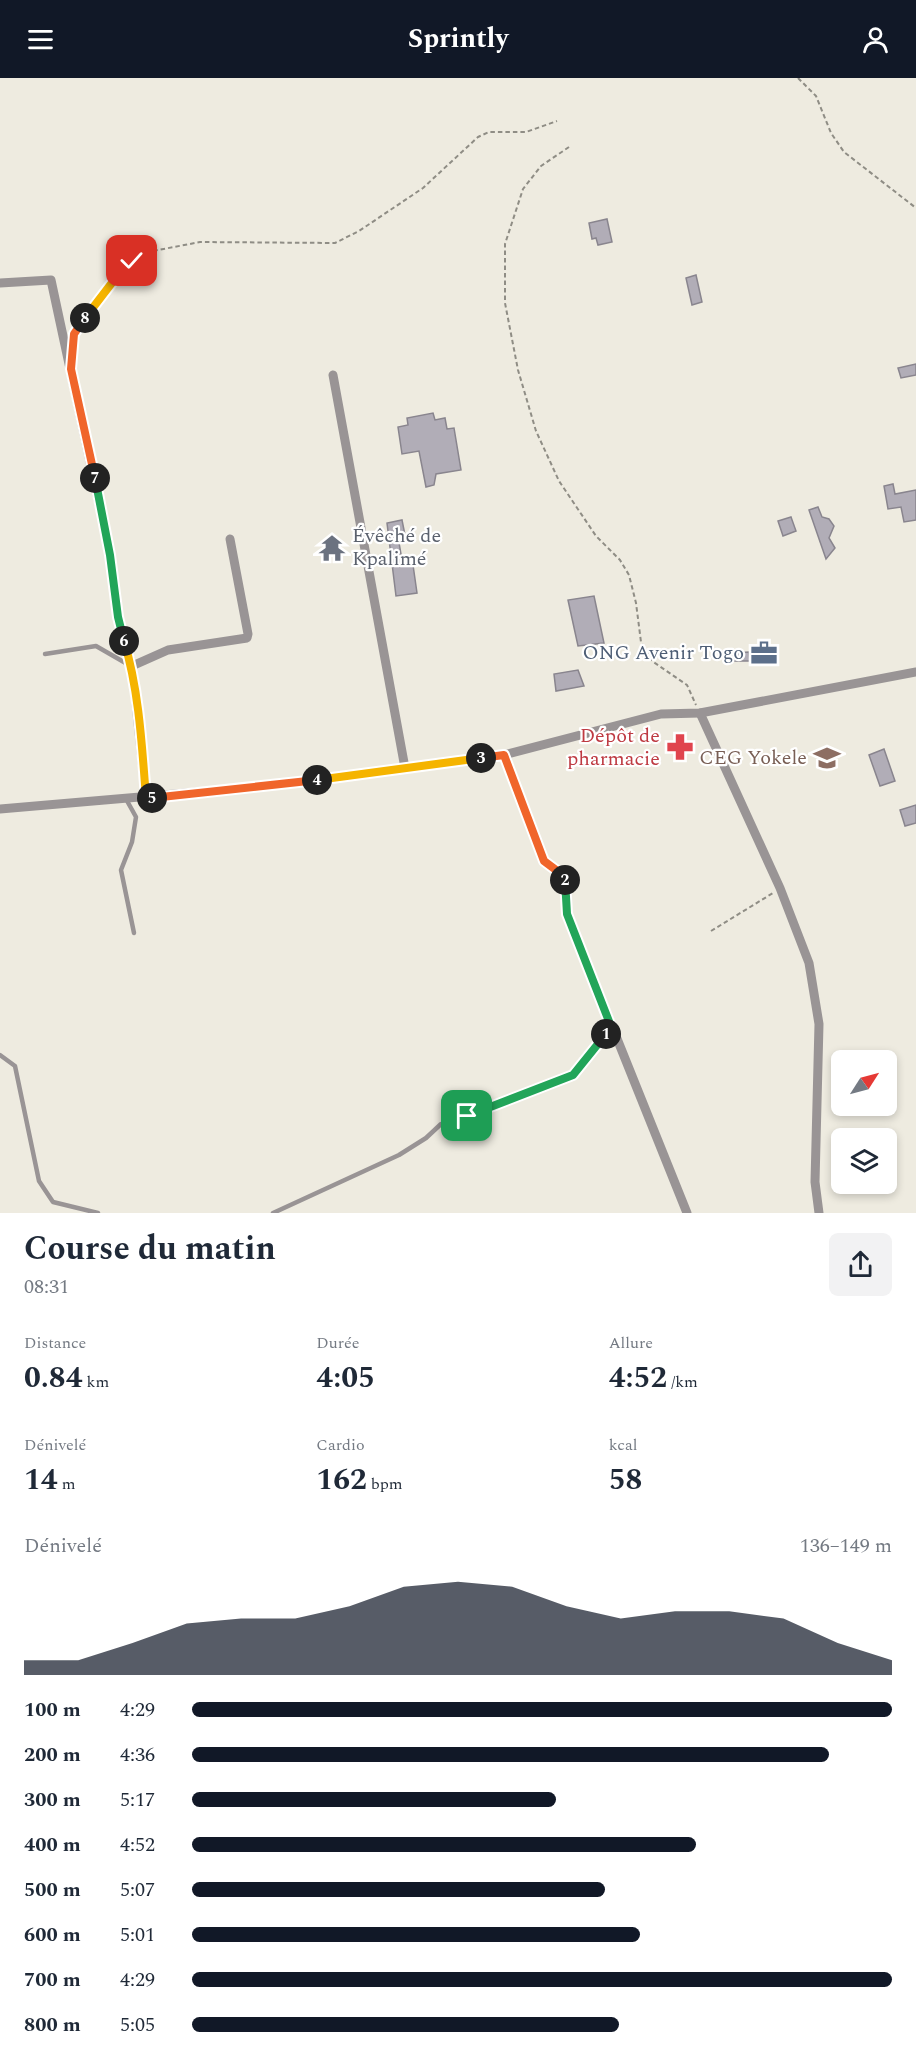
<!DOCTYPE html>
<html lang="fr">
<head>
<meta charset="utf-8">
<style>
  :root { --surface:#fff; --page:#f2f2f3; --text:#1f2937; --muted:#747a83; --accent:#111827 }
  body { margin:0; font-family:Spectral,serif; background:var(--page); color:var(--text); height:100vh; display:flex; flex-direction:column; font-size:22px; white-space:nowrap }
  * { box-sizing:border-box; margin:0 }
  p { font-size:20px; color:var(--muted) }
  .icon { flex:none; width:33px; height:33px; fill:none; stroke:currentColor; stroke-width:2; stroke-linecap:round; stroke-linejoin:round }
  .map { position:relative; height:1135px; overflow:hidden }
  .side { display:flex; flex-direction:column; background:var(--surface); flex:1 }
  .side>* { flex:none }
  .needle { width:39px; rotate:54deg }
  .buttons { position:absolute; left:831px; top:972px; display:grid; gap:12px }
  .buttons a { display:grid; place-items:center; width:66px; height:66px; border-radius:9px; background:var(--surface); box-shadow:0 3px 9px #0003; font-size:30px }
  .pin { position:absolute; display:grid; place-items:center; width:51px; height:51px; color:#fff; margin:-26px; border-radius:12px; box-shadow:0 3px 9px #0006 }
  .km { position:absolute; width:30px; height:30px; margin:-15px; border-radius:50%; background:#222; color:#fff; font-size:16px; line-height:30px; text-align:center }
  .round { display:grid; place-items:center; flex:none; width:63px; height:63px; border-radius:9px; background:var(--page) }
  .overview { display:flex; align-items:center; justify-content:space-between; height:102px; padding:0 24px }
  h1 { font-size:33px; font-weight:700; line-height:45px }
  .stats { display:grid; grid-template-columns:repeat(3,1fr); gap:9px; height:102px; padding:6px 24px }
  .stats div { display:grid; align-content:center }
  .stats b { font-size:30px; font-weight:700 }
  .stats small { font-size:16px; font-weight:400 }
  .stats p { font-size:16px }
  .chart { height:168px; padding:12px 24px }
  .chart p { display:flex; justify-content:space-between }
  .chart svg { width:100%; height:108px; margin-top:6px; fill:var(--accent); opacity:.7 }
  ul { padding:0 24px; list-style:none; font-size:20px }
  li { display:grid; grid-template-columns:96px 72px 1fr; align-items:center; height:45px }
  li i { height:15px; border-radius:8px; background:var(--accent) }
  header { display:flex; justify-content:space-between; align-items:center; height:78px; padding:0 24px; background:var(--accent); color:#fff; font-size:27px; font-weight:700 }
  .map>svg:first-child { display:block }
</style>
</head>
<body>
<header><svg class="icon" aria-label="menu" viewBox="0 0 24 24"><path d="M4 6h16M4 12h16M4 18h16"/></svg>Sprintly<svg class="icon" aria-label="person" viewBox="0 0 24 24"><circle cx="12" cy="8" r="4"/><path d="M4 21q1-7 8-7t8 7"/></svg></header>
<div class="map">
<svg width="916" height="1135" viewBox="0 0 916 1135">
  <rect width="100%" height="100%" fill="#eeebe0"/>
  <g fill="#b1adb7" stroke="#89858e" stroke-width="1.5">
    <path d="M607 141 612 164 598 167 596 160 592 161 589 145Z"/>
    <path d="M696 197 702 224 692 227 686 200Z"/>
    <path d="M916 286V297L901 300 898 290Z"/>
    <path d="M433 335 435 342 445 340 447 351 454 350 461 392 436 396 434 407 426 409 419 373 402 376 398 349 408 347 407 340Z"/>
    <path d="M893 406 895 416 916 412V442L904 444 901 429 888 431 884 408Z"/>
    <path d="M818 429 822 439 829 441 834 448 829 460 835 470 826 481 809 432Z"/>
    <path d="M791 439 796 453 783 458 778 443Z"/>
    <path d="M402 442 405 457 398 459 402 482 412 480 417 515 396 518 387 445Z"/>
    <path d="M594 518 604 565 578 568 568 522Z"/>
    <path d="M749 574 750 583H732V575Z"/>
    <path d="M578 592 584 608 556 613 554 596Z"/>
    <path d="M884 671 895 703 880 708 869 677Z"/>
    <path d="M916 727V745L905 748 900 732Z"/>
  </g>
  <g fill="none" stroke-linecap="round" stroke-linejoin="round">
    <g stroke="#8f8d85" stroke-width="2" stroke-dasharray="4.5 3" stroke-linecap="butt">
      <path d="M798 0 816 18 831 55 844 74 916 130"/>
      <path d="M569 69 541 88 523 111 505 166V225L518 292 536 353 559 403 596 458 620 482 629 497 636 525 641 564 652 583 687 607 696 627"/>
      <path d="M73 259 121 193 132 183 153 173 200 164 335 165 359 153 423 110 478 59 489 54H526L557 43"/>
      <path d="M711 853 773 815"/>
    </g>
    <g stroke="#999495" stroke-width="4.5">
      <path d="M45 576 96 568 129 587"/>
      <path d="M126 721 136 739 132 764 121 792 134 855"/>
      <path d="M0 977 15 988 39 1103 53 1124 98 1135"/>
      <path d="M273 1135 399 1077 426 1060 441 1046 546 1009 573 997 612 951"/>
    </g>
    <g stroke="#999495" stroke-width="9">
      <path d="M0 205 51 202 110 477 118 539 132 588 146 720"/>
      <path d="M333 297 405 690"/>
      <path d="M132 588 168 572 247 560 248 556 230 461"/>
      <path d="M700 635 780 810 809 885 819 946 815 1104 819 1135"/>
      <path d="M504 677 544 783 563 799 567 836 687 1135"/>
      <path d="M0 731 267 708 504 677 661 636 700 635 916 594"/>
    </g>
  </g>
  <g fill="none" stroke-linecap="round" stroke-linejoin="round">
    <defs>
      <path id="split-1" d="M467 1038 573 997 606 956"/>
      <path id="split-2" d="M565 802 567 836 612 951 606 956"/>
      <path id="split-3" d="M481 680 504 677 544 783 560 795 565 802"/>
      <path id="split-4" d="M317 702 481 680"/>
      <path id="split-5" d="M152 720 317 702"/>
      <path id="split-6" d="M124 563C139 612 142 668 146 720H152"/>
      <path id="split-7" d="M95 400 110 477 118 539 124 563"/>
      <path id="split-8" d="M85 240 74 256 71 291 95 400"/>
      <path id="split-9" d="M85 240 121 193 132 183"/>
    </defs>
    <use href="#split-1" stroke="#fff" stroke-width="12"/>
    <use href="#split-2" stroke="#fff" stroke-width="12"/>
    <use href="#split-3" stroke="#fff" stroke-width="12"/>
    <use href="#split-4" stroke="#fff" stroke-width="12"/>
    <use href="#split-5" stroke="#fff" stroke-width="12"/>
    <use href="#split-6" stroke="#fff" stroke-width="12"/>
    <use href="#split-7" stroke="#fff" stroke-width="12"/>
    <use href="#split-8" stroke="#fff" stroke-width="12"/>
    <use href="#split-9" stroke="#fff" stroke-width="12"/>
    <use href="#split-1" stroke="#22a559" stroke-width="8"/>
    <use href="#split-2" stroke="#22a559" stroke-width="8"/>
    <use href="#split-3" stroke="#f0652b" stroke-width="8"/>
    <use href="#split-4" stroke="#f5b400" stroke-width="8"/>
    <use href="#split-5" stroke="#f0652b" stroke-width="8"/>
    <use href="#split-6" stroke="#f5b400" stroke-width="8"/>
    <use href="#split-7" stroke="#22a559" stroke-width="8"/>
    <use href="#split-8" stroke="#f0652b" stroke-width="8"/>
    <use href="#split-9" stroke="#f5b400" stroke-width="8"/>
  </g>
  <defs>
    <symbol id="temple-bare" viewBox="-9 -9 18 18"><path d="M0-6L5-2H3V0L6.5 2.5H4V6H1.5V3h-3V6H-4V2.5H-6.5L-3 0V-2H-5Z" fill="#6b7280" stroke="#fff" stroke-width="2.5" paint-order="stroke"/></symbol>
    <symbol id="office-bare" viewBox="-9 -9 18 18"><path d="M-6-3h4V-5.5h4V-3h4V5H-6ZM-1-4.5V-3h2v-1.5ZM-6 0V1H6V0Z" fill="#5c6f8a" stroke="#fff" stroke-width="2.5" paint-order="stroke"/></symbol>
    <symbol id="pharmacy-bare" viewBox="-9 -9 18 18"><path d="M-2-6h4v4h4v4h-4v4h-4v-4h-4v-4h4Z" fill="#e0444e" stroke="#fff" stroke-width="2.5" paint-order="stroke"/></symbol>
    <symbol id="school-bare" viewBox="-9 -9 18 18"><path d="M0-5L7-2L0 1L-7-2ZM-4 1L0 2.5L4 1V4Q0 6-4 4Z" fill="#8d6e63" stroke="#fff" stroke-width="2.5" paint-order="stroke"/></symbol>
  </defs>
  <g fill-rule="evenodd">
    <use href="#temple-bare" x="313" y="451" width="38" height="38"/>
    <use href="#office-bare" x="745" y="556" width="38" height="38"/>
    <use href="#pharmacy-bare" x="661" y="650" width="38" height="38"/>
    <use href="#school-bare" x="808" y="661" width="38" height="38"/>
  </g>
  <g text-anchor="middle" dominant-baseline="central" stroke-width="4.5" stroke-linejoin="round" paint-order="stroke">
    <g font-size="20" fill="#5b616d" stroke="#fff" text-anchor="start">
      <text x="352" y="458">Évêché de<tspan x="352" dy="23">Kpalimé</tspan></text>
    </g>
    <g font-size="20" fill="#4e5e75" stroke="#fff" text-anchor="end">
      <text x="744" y="575">ONG Avenir Togo</text>
    </g>
    <g font-size="20" fill="#be3a42" stroke="#fff" text-anchor="end">
      <text x="660" y="658">Dépôt de<tspan x="660" dy="23">pharmacie</tspan></text>
    </g>
    <g font-size="20" fill="#785e54" stroke="#fff" text-anchor="end">
      <text x="807" y="680">CEG Yokele</text>
    </g>
  </g>
</svg>
<div class="buttons">
<a><svg class="needle" viewBox="-14 -14 28 28"><path d="M0-13l5 13h-10z" fill="#e53935"/><path d="M0 13l5-13h-10z" fill="#747a83"/></svg></a>
<a><svg class="icon" aria-label="layers" viewBox="0 0 24 24"><path d="M12 4l9 5-9 5-9-5zM3 14l9 5 9-5"/></svg></a>
</div>
<div class="pin" style="left:467px;top:1038px;background:#1e9e55"><svg class="icon" aria-label="arrive" viewBox="0 0 24 24"><path d="M6 21V4h12l-3 4 3 4H6"/></svg></div>
<div class="pin" style="left:132px;top:183px;background:#d93025"><svg class="icon" aria-label="check" viewBox="0 0 24 24"><path d="M5 12l5 5 9-10"/></svg></div>
<b class="km" style="left:606px;top:956px">1</b>
<b class="km" style="left:565px;top:802px">2</b>
<b class="km" style="left:481px;top:680px">3</b>
<b class="km" style="left:317px;top:702px">4</b>
<b class="km" style="left:152px;top:720px">5</b>
<b class="km" style="left:124px;top:563px">6</b>
<b class="km" style="left:95px;top:400px">7</b>
<b class="km" style="left:85px;top:240px">8</b>
</div>
<section class="side">
<div class="overview"><div><h1>Course du matin</h1><p>08:31</p></div><a class="round"><svg class="icon" aria-label="share" viewBox="0 0 24 24"><path d="M12 15V3M7 8l5-5 5 5M5 13v7h14v-7"/></svg></a></div>
<div class="stats">
<div><p>Distance</p><b>0.84<small> km</small></b></div>
<div><p>Durée</p><b>4:05</b></div>
<div><p>Allure</p><b>4:52<small> /km</small></b></div>
</div>
<div class="stats">
<div><p>Dénivelé</p><b>14<small> m</small></b></div>
<div><p>Cardio</p><b>162<small> bpm</small></b></div>
<div><p>kcal</p><b>58</b></div>
</div>
<div class="chart"><p><span>Dénivelé</span>136–149 m</p>
<svg viewBox="0 0 160 44" preserveAspectRatio="none"><path d="M0 44V38L10 38L20 31L30 23L40 21L50 21L60 16L70 8L80 6L90 8L100 16L110 21L120 18L130 18L140 21L150 31L160 38V44z"/></svg>
</div>
<ul>
<li><b>100 m</b>4:29<i style="width:100%"></i></li>
<li><b>200 m</b>4:36<i style="width:91%"></i></li>
<li><b>300 m</b>5:17<i style="width:52%"></i></li>
<li><b>400 m</b>4:52<i style="width:72%"></i></li>
<li><b>500 m</b>5:07<i style="width:59%"></i></li>
<li><b>600 m</b>5:01<i style="width:64%"></i></li>
<li><b>700 m</b>4:29<i style="width:100%"></i></li>
<li><b>800 m</b>5:05<i style="width:61%"></i></li>
</ul>
</section>
</body>
</html>
